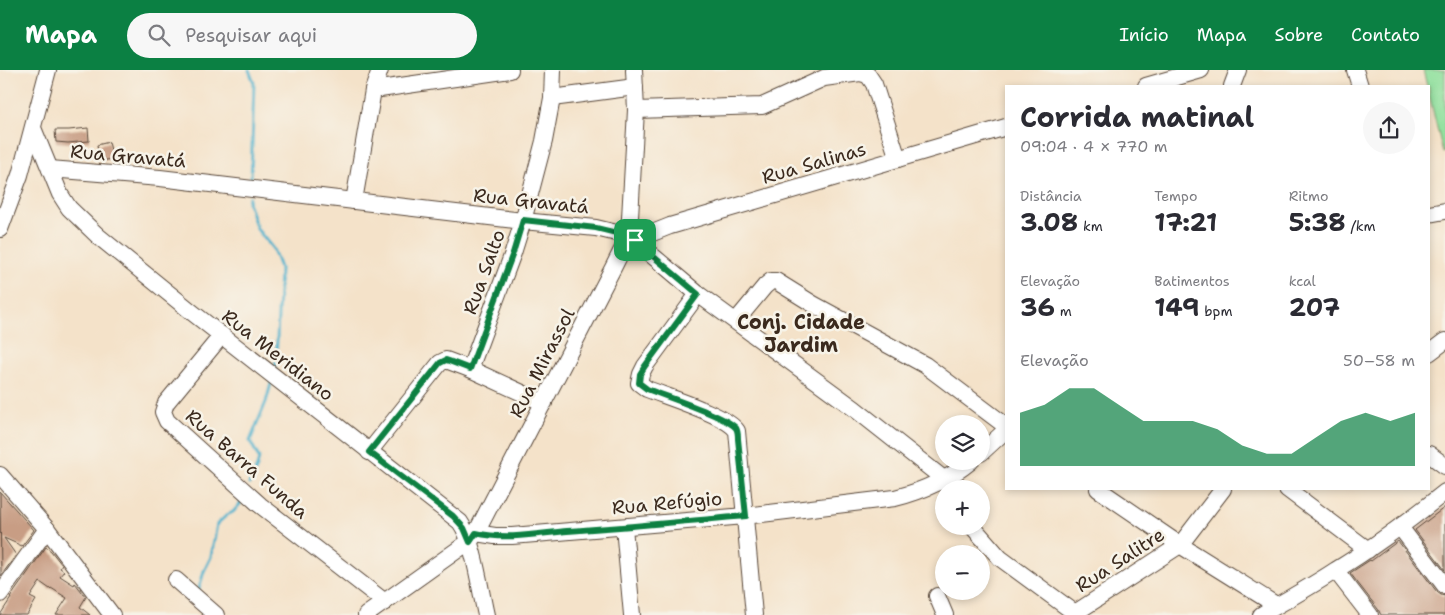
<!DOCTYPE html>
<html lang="pt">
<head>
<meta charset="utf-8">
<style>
  :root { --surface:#fff; --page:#f7f7f7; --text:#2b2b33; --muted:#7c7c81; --accent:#0b8043 }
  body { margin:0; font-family:"Shantell Sans",sans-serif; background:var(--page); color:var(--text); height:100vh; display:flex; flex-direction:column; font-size:19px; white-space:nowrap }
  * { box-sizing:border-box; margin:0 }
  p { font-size:16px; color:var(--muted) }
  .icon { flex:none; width:28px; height:28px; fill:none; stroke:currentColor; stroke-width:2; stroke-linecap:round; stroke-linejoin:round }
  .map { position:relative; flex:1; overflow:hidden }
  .details { position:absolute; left:1005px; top:15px; width:425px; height:405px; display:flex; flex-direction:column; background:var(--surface); border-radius:0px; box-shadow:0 2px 8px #0003 }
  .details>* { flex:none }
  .tools { position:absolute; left:935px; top:345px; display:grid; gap:10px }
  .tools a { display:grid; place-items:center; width:55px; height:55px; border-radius:50%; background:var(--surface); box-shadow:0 2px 8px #0003; font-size:25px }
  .pin { position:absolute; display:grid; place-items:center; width:42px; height:42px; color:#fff; margin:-21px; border-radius:10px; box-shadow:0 2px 8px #0006 }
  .round { display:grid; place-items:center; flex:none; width:52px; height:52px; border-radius:26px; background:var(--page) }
  .headline { display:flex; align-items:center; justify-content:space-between; height:85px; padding:0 15px }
  h1 { font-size:28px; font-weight:700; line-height:38px }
  .figures { display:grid; grid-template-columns:repeat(3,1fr); gap:8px; height:85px; padding:5px 15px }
  .figures div { display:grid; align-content:center }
  .figures b { font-size:25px; font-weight:700 }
  .figures small { font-size:14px; font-weight:400 }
  .figures p { font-size:14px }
  .chart { height:140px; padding:10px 15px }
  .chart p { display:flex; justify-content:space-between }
  .chart svg { width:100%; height:90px; margin-top:5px; fill:var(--accent); opacity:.7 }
  header { display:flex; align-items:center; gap:30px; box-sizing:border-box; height:70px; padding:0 25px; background:var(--accent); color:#fff }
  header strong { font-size:24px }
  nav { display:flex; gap:28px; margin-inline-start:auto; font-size:18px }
  .search { width:350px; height:45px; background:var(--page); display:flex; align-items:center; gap:12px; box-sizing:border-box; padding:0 18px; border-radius:28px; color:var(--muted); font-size:19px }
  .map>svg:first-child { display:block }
</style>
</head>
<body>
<header>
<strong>Mapa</strong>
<div class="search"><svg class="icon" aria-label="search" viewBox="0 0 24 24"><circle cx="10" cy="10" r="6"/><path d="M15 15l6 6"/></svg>Pesquisar aqui</div>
<nav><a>Início</a><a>Mapa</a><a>Sobre</a><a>Contato</a></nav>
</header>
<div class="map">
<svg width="1445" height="545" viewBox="0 0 1445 545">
  <rect width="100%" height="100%" fill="#f7f3e8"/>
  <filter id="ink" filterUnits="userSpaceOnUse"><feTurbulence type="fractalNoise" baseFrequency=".02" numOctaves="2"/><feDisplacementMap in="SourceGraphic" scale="10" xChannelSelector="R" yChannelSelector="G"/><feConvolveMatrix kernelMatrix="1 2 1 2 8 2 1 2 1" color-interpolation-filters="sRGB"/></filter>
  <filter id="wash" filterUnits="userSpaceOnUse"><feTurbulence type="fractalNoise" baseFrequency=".0096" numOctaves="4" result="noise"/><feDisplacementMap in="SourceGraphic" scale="20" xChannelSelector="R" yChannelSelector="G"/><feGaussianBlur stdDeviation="1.12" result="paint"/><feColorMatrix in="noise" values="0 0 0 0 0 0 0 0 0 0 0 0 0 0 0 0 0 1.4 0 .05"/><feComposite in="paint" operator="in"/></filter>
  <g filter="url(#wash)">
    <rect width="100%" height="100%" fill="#f4e2c9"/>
    <path fill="#91e09e" stroke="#66855e" d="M1423 0H1445V82L1443 83 1429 24V16H1427Z"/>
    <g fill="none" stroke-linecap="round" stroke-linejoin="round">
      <g stroke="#4db1cc" stroke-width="3">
        <path d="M249 0 254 13 251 110"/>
        <path d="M249 127 248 132 257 159 273 179 280 198 276 293 274 299"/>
        <path d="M249 414 257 397 259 388 250 371 266 332 272 310"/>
        <path d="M198 522 204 501 211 487 217 454 227 445 233 442 240 434 243 428"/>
      </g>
    </g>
    <g id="blocks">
      <g fill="#c89d84">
        <path d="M88 58 89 71 68 73 56 72 55 60H69Z"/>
        <path d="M109 72 113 89 100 91 97 75Z"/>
        <path d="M0 422 34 460 22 476 4 468 16 485 1 506Z"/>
        <path d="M1445 437V500L1415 460Z"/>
        <path d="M1398 471 1437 522 1441 525 1445 526V545H1381L1378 539 1350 503 1370 490 1371 491Z"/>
        <path d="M46 477 51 481 62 495 60 498 64 501 60 506 74 515 75 513 86 527 80 537 90 545H56L67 528 51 518 50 519 40 512 30 527 36 530 27 545H0L11 528H10L12 525Z"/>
      </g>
    </g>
  </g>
  <g filter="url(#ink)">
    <use href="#blocks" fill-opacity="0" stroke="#574638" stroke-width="1"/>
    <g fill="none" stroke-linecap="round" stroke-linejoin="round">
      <defs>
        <g id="minor">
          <path d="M1355 0 1360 16"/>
          <path d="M1146 16 1201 0"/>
          <path d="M1232 16 1238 0"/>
          <path d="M373 20 510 0"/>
          <path d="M552 28 635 17"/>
          <path d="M636 40 762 36 824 8 860 3 868 5 874 14 898 89"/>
          <path d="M33 58 60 124 69 138 98 166 193 243 460 452C474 471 480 520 486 545"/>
          <path d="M50 99 160 108 523 151 596 158 629 166 698 224 855 339 945 410 950 419"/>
          <path d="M354 131 373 20 380 0"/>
          <path d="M1429 144 1445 141"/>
          <path d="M0 159 20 105 48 0"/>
          <path d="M635 170 670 156 1006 57"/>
          <path d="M698 224 645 296 641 304 639 313 647 319C667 327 727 345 737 361L754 545"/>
          <path d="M736 251 765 216 771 211H776L813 234 925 295 1006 356"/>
          <path d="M222 265 166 333 163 342 167 351 260 435 385 532"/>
          <path d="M1429 283 1445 271"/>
          <path d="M470 299 513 183 523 151 544 71 552 28 553 0"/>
          <path d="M369 382 432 303 440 293 446 290 470 299 544 333"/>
          <path d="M981 383 1006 360"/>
          <path d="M1429 384 1445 396"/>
          <path d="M0 405 47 459 112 545"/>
          <path d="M1098 419 1180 475 1276 535"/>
          <path d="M1287 419 1368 480"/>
          <path d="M972 456 1000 488 1075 543"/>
          <path d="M624 457 632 545"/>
          <path d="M1400 457 1445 516"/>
          <path d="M476 463 495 466H512L745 446 895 428C923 421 949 409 971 391"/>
          <path d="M1336 501 1370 545"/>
          <path d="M176 510 216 545"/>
          <path d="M0 524 47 459"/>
          <path d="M937 526 945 545"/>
          <path d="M366 545 470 471 476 463 614 196 629 166 636 40 634 0"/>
          <path d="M1072 545 1180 475 1223 419"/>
          <path d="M1261 545C1286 530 1312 516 1336 500 1374 477 1410 450 1445 422"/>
        </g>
      </defs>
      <use href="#minor" stroke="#574638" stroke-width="18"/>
      <use href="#minor" stroke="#fff" stroke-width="16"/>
    </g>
  </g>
  <g fill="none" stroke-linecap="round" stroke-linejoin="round" filter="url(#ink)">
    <defs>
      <path id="route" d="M523 150 596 158 629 166 698 224 645 296 640 304 639 313 647 319C664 326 726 346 736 358 738 361 738 365 738 369L746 446C686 451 627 457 567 461 537 464 506 470 476 463L470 472 464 458 453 446 369 382 440 293 446 290 449 291 470 299 513 183Z"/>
    </defs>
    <use href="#route" stroke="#fff" stroke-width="10"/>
    <use href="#route" stroke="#0b8043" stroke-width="6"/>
  </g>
  <g text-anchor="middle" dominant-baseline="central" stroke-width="5" stroke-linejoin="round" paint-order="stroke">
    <g font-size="19" fill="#3b2a1e" stroke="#f7f3e8">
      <text transform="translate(128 86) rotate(5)">Rua Gravatá</text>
      <text transform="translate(814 93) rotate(-16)">Rua Salinas</text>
      <text transform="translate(531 131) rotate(6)">Rua Gravatá</text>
      <text transform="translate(484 202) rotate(-70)">Rua Salto</text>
      <text transform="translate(278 285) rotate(38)">Rua Meridiano</text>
      <text transform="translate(542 293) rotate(-63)">Rua Mirassol</text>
      <text transform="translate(247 394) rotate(41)">Rua Barra Funda</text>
      <text transform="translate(667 433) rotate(-5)">Rua Refúgio</text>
      <text transform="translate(1120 490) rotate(-33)">Rua Salitre</text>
    </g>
    <g font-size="20" font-weight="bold" fill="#3b2a1e" stroke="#f7f3e8">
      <text x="801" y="252">Conj. Cidade<tspan x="801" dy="23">Jardim</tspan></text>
    </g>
  </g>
</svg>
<div class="tools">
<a><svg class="icon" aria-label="layers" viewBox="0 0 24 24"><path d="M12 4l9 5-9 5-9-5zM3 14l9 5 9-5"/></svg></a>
<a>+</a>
<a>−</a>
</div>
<div class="pin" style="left:635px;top:170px;background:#1e9e55"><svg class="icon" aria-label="arrive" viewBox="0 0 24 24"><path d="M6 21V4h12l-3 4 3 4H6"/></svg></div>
<section class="details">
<div class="headline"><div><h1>Corrida matinal</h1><p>09:04 · 4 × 770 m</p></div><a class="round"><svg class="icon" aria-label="share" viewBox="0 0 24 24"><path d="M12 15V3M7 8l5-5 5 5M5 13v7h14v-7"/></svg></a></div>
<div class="figures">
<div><p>Distância</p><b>3.08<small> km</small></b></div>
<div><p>Tempo</p><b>17:21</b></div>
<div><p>Ritmo</p><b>5:38<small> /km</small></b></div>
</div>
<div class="figures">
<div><p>Elevação</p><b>36<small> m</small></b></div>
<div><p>Batimentos</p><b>149<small> bpm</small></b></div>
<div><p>kcal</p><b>207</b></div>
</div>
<div class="chart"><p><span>Elevação</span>50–58 m</p>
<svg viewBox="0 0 160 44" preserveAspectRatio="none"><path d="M0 44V18L10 14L20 6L30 6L40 14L50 22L60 22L70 22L80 26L90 34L100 38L110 38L120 30L130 22L140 18L150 22L160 18V44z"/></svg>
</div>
</section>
</div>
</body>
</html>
